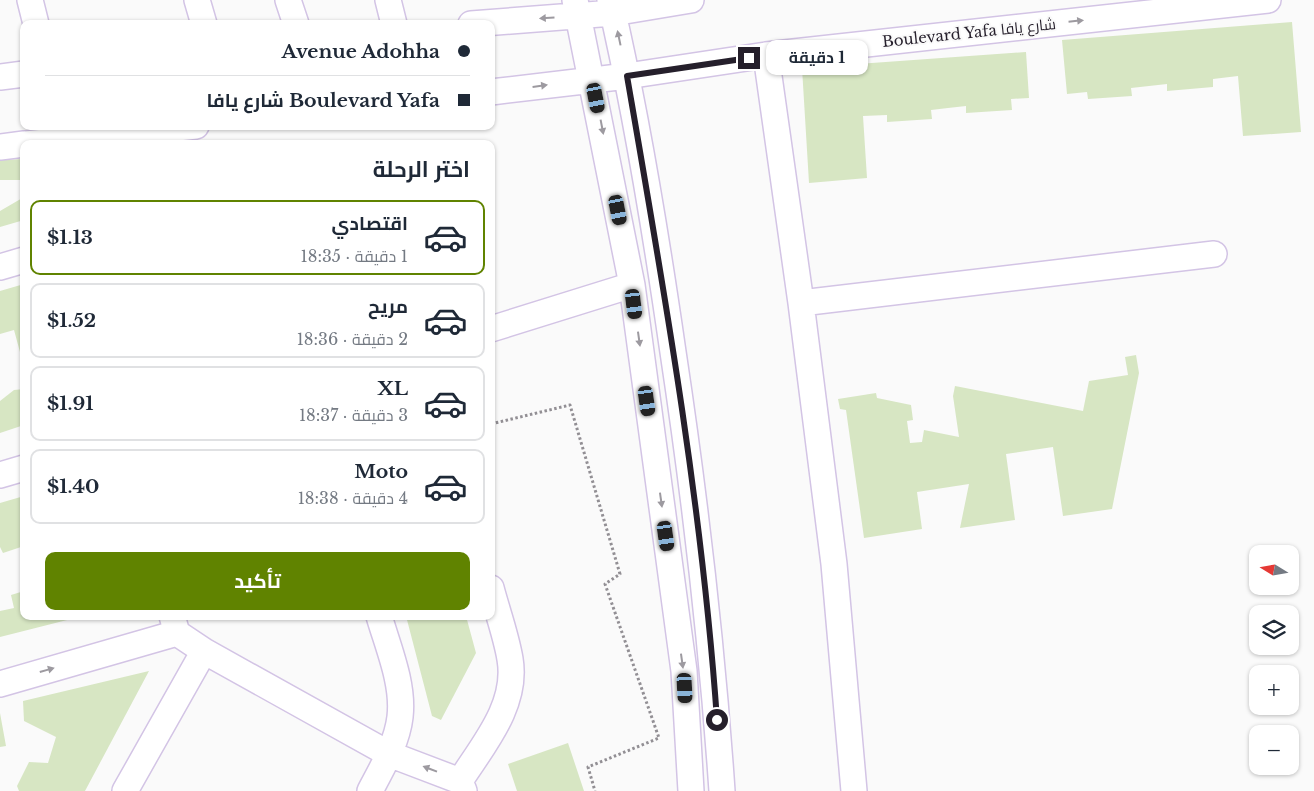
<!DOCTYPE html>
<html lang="ar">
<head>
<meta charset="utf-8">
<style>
	body { margin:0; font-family:"Libre Baskerville",Cairo,serif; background:#f2f2f3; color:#1f2937; direction:rtl; height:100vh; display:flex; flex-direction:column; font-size:19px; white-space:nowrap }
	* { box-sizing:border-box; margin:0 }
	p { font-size:16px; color:#747a83 }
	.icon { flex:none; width:28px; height:28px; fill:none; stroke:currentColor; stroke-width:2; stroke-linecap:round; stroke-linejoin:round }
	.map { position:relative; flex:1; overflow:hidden; direction:ltr }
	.side { position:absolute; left:20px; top:140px; width:475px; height:480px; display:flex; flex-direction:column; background:#fff; border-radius:10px; box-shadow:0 1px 4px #0004; direction:rtl }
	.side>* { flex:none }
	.guide { position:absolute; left:20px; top:20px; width:475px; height:110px; border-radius:10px; box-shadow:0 1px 4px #0004; direction:rtl; display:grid; align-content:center; height:110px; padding:0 25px; background:#fff }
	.needle { width:32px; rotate:281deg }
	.fabs { position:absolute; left:1249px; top:545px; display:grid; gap:10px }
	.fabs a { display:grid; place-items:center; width:50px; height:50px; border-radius:10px; background:#fff; box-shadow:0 1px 4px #0004; font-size:25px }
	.end { position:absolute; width:22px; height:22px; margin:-11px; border:6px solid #251f2b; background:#fff; box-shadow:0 0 0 2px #fff }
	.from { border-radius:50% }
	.bubble { position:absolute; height:35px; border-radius:10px; background:#fff; box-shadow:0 1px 4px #0004; font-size:16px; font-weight:700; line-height:35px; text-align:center; direction:rtl }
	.car { position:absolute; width:15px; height:30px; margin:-15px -8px; border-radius:6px; box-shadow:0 0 4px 1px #0007; background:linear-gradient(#222 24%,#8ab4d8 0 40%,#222 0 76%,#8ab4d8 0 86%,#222 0) }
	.guide b { display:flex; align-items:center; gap:18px; height:48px; font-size:19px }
	.guide b+b { border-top:1px solid #e0e1e3 }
	.guide i { width:12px; height:12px; background:#1f2937 }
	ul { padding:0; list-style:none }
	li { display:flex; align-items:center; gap:15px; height:75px; margin:0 10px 8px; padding:0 15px; border:2px solid #e0e1e3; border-radius:10px }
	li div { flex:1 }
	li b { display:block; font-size:19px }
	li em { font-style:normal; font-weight:700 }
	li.current { border-color:#608300 }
	li>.icon { width:45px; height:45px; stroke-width:1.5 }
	h2 { padding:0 25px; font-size:22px; line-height:60px }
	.primary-button { display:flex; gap:10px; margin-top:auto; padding:10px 25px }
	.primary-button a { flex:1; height:58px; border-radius:10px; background:#608300; color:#fff; font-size:20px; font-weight:700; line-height:58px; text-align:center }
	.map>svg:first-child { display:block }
	.building { fill:#d7e6c3 }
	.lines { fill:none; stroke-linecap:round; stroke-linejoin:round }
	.minor-casing { stroke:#d3c4e5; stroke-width:28 }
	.path { stroke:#928f94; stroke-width:3; stroke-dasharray:2.5 2.5; stroke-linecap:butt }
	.minor { stroke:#fff; stroke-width:25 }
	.oneway { fill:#9d9aa0 }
	.route { stroke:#251f2b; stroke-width:6 }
	.labels { text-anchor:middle; stroke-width:4; stroke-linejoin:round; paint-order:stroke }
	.street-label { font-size:15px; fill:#251f2b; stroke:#fafafa }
</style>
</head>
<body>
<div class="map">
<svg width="1314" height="791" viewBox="0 0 1314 791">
	<rect width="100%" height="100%" fill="#fafafa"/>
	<!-- building -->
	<path class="building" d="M1292,22l9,110 -58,4 -5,-60 -25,3v8l-46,4v-7l-36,4 1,8 -44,3 -1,-7 -20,2 -5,-54z
		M1026,52l3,46 -18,1 1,11 -46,3v-7l-18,2 -17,2 1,9 -45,3v-7l-24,1 4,62 -58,5 -7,-115z
		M24,159v21h-24v-20z
		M24,197v23l-24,7v-16z
		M24,284v79h-1l-9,-33 -14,4v-43z
		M1136,355l3,18 -27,136 -49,7 -10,-69 -47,7 9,66 -55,8 9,-44 -52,8 5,37 -58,9 -18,-128 -6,-1 -2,-10 38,-6 1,5 34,7 2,15 -6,1 3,22 12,-1 2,-12 35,7 -6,-41 2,-10 128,25 6,-30 39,-6 -3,-18z
		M24,389v36l-24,8v-32l14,-11z
		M24,496v50l-21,7 -3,-6v-44z
		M24,591v25l55,1 -79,20v-26l14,-3 -3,-13z
		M406,616h60l10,37 -35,67 -9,-4z
		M149,671l-64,120h-66l-2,-5 12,-24 19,1 8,-26 -32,-16 -1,-20z
		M0,713l6,33 -6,1z
		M568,743l16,48h-67l-9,-27z"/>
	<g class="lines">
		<defs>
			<path id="minor" d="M30,0l6,24
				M197,0l7,24
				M288,0l8,24
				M388,0l6,24
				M575,0l57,285 52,386 7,120
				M610,0c27,116 46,234 63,352 22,146 39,292 49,439
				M471,24l142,-11 78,-13
				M766,55l35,248 33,261 20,227
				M0,77l24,-3
				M491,92l136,-16 139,-21 502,-55
				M26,144l170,-18
				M0,147l24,-3
				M0,267l24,-7
				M801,303l413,-49
				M491,329l141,-44
				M0,475l24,-7
				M204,651l185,103 71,27 4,10
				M0,684l177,-51
				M460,781c23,-36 58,-76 50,-122 -4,-24 -13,-48 -19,-71
				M125,791l79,-140 -27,-18 -5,-17
				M370,791c12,-23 27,-48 30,-74 4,-33 -12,-70 -21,-101"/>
		</defs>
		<!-- minor casing -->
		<use href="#minor" class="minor-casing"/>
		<!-- path -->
		<path class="path" d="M491,424l79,-19 50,169 -15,10 54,154 -71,29 7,24"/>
		<!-- minor -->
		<use href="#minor" class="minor"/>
	</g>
	<!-- one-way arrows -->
	<defs><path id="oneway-solid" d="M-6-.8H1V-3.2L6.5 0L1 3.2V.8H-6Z" transform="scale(1.25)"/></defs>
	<g class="oneway">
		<use href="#oneway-solid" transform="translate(547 18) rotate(177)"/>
		<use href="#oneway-solid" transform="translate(1076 21) rotate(-6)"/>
		<use href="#oneway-solid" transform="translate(619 38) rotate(-102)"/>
		<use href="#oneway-solid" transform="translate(540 86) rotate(-8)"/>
		<use href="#oneway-solid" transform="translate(602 127) rotate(79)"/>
		<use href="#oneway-solid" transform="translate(639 339) rotate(82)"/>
		<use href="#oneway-solid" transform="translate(661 500) rotate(82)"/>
		<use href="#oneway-solid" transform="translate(682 661) rotate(82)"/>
		<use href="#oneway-solid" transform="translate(47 670) rotate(-16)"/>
		<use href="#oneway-solid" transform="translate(430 769) rotate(-159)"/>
	</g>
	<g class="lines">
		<!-- route -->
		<path class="route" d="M717,720c-15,-216 -53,-430 -90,-644l122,-18"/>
	</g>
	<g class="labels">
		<!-- street labels -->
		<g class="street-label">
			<text transform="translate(969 33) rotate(-6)" y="5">Boulevard Yafa شارع يافا</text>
		</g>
	</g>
</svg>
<div class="fabs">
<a><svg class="needle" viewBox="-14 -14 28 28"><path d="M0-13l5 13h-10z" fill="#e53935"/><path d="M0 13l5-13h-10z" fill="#747a83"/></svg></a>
<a><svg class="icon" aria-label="layers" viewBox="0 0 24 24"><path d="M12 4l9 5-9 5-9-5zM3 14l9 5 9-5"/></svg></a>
<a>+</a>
<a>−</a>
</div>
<i class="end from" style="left:717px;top:720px"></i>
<i class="end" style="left:749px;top:58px"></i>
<div class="bubble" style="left:766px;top:40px;width:102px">1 دقيقة</div>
<i class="car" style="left:596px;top:98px;rotate:169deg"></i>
<i class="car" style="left:618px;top:210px;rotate:169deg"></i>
<i class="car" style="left:634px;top:304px;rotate:173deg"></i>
<i class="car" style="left:647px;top:401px;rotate:172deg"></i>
<i class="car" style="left:666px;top:536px;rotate:172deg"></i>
<i class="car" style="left:685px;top:688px;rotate:177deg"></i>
<div class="guide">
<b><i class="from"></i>Avenue Adohha</b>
<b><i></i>Boulevard Yafa شارع يافا</b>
</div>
<section class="side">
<h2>اختر الرحلة</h2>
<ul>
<li class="current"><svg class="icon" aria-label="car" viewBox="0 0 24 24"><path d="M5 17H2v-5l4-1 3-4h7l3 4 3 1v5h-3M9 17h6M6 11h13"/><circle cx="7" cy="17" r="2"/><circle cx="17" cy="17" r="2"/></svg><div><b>اقتصادي</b><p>1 دقيقة · 18:35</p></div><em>$1.13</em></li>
<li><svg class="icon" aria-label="car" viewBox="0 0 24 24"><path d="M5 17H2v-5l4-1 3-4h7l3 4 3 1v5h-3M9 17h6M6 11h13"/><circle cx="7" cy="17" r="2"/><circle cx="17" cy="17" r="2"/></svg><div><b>مريح</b><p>2 دقيقة · 18:36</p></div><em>$1.52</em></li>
<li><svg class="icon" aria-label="car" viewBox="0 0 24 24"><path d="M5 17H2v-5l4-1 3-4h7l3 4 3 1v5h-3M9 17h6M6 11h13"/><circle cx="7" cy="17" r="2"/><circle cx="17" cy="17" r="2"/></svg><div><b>XL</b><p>3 دقيقة · 18:37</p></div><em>$1.91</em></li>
<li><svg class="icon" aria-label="car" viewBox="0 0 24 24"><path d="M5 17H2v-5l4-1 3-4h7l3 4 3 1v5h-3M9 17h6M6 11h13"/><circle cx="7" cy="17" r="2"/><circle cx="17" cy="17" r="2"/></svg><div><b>Moto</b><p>4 دقيقة · 18:38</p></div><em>$1.40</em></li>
</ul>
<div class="primary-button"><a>تأكيد</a></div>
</section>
</div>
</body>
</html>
